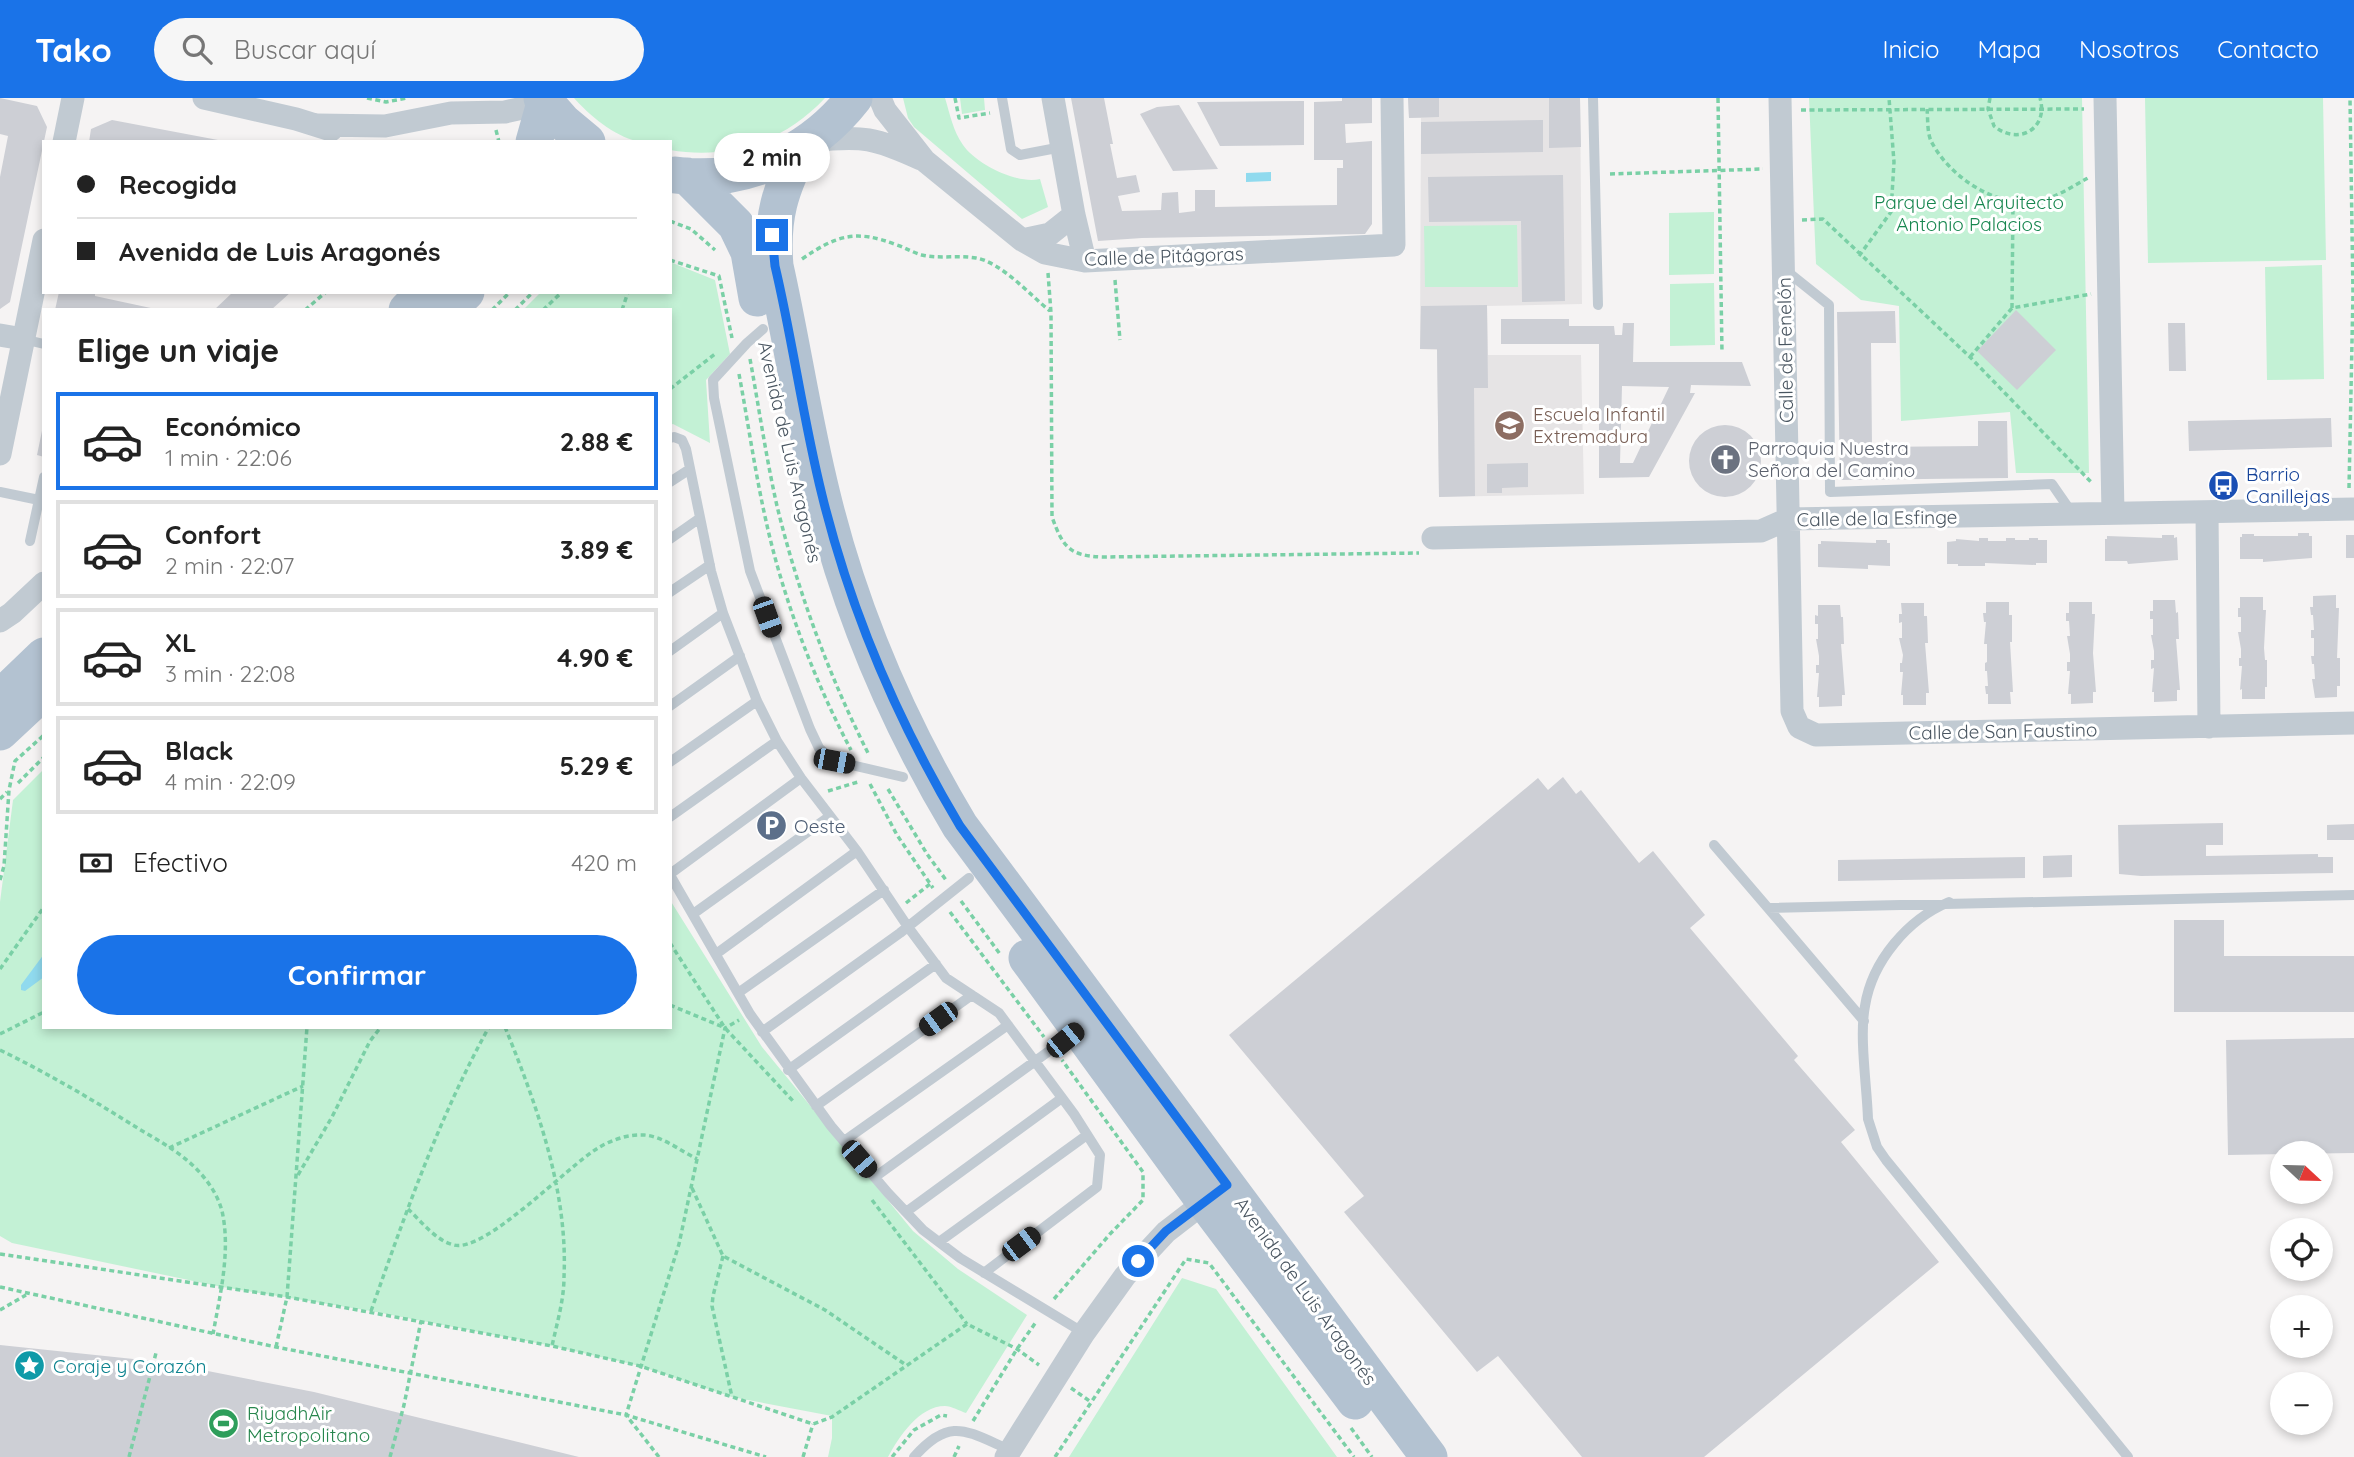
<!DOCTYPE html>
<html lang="es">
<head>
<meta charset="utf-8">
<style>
	body { margin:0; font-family:Quicksand,sans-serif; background:#f6f6f6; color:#222; height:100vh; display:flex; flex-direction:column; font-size:26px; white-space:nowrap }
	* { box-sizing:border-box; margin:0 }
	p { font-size:23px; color:#767676 }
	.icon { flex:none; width:38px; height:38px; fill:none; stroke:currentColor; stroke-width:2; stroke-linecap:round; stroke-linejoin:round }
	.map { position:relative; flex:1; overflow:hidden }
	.details { position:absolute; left:42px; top:210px; width:630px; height:721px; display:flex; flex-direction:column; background:#fff; border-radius:0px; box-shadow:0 4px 10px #0003 }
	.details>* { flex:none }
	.guide { position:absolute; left:42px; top:42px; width:630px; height:154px; border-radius:0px; box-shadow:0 4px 10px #0003; display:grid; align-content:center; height:154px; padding:0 35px; background:#fff }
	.needle { width:46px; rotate:112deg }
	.controls { position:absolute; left:2270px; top:1043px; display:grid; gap:14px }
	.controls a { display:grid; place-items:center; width:63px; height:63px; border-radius:50%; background:#fff; box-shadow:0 4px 10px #0003; font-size:35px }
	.end { position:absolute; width:32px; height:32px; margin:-16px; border:9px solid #1a73e8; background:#fff; box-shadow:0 0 0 4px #fff }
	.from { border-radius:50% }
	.bubble { position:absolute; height:49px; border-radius:24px; background:#fff; box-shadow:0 4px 10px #0003; font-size:23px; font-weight:700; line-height:49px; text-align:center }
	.car { position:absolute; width:21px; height:42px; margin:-21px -10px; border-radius:9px; box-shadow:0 0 5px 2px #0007; background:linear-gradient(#222 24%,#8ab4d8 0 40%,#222 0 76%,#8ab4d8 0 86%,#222 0) }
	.guide b { display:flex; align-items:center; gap:24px; height:66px; font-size:26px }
	.guide b+b { border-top:2px solid #e0e0e0 }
	.guide i { width:18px; height:18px; background:#222 }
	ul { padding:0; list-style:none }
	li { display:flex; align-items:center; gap:21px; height:98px; margin:0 14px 10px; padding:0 21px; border:4px solid #e0e0e0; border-radius:0px }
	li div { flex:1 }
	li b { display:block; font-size:26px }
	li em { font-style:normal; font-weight:700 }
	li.active { border-color:#1a73e8 }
	li>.icon { width:63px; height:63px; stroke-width:1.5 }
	h2 { padding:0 35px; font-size:32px; line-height:84px }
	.pay { display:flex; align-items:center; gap:18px; height:77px; padding:0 35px; font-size:26px }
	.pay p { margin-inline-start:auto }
	.primary-button { display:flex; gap:14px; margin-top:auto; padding:14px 35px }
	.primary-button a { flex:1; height:80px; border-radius:42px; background:#1a73e8; color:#fff; font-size:28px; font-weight:700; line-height:80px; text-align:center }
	header { display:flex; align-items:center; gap:42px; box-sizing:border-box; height:98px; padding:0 35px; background:#1a73e8; color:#fff }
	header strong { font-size:33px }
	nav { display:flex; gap:38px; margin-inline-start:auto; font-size:24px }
	.search { width:490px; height:63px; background:#f6f6f6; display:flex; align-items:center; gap:18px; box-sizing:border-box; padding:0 24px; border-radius:38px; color:#767676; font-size:26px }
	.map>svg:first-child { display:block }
	.education { fill:#e6e4e5 }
	.green { fill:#c3f1d5 }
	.water { fill:#90daee }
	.building { fill:#cdcfd5; fill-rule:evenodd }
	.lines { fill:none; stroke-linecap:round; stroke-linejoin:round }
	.path { stroke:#7ad0a6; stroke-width:3.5; stroke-dasharray:5 3.5; stroke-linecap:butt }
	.service { stroke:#c1cad2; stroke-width:10 }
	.minor { stroke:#c1cad2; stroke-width:23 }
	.primary { stroke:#b3c2d1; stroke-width:37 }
	.route { stroke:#1a73e8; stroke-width:9 }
	.labels { text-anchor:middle; stroke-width:6; stroke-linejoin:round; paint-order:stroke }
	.park-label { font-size:19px; fill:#17864f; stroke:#fff }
	.street-label { font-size:19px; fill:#4a5661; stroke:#fff }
	.education-label { font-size:19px; fill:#785e54; stroke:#fff; text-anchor:start }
	.worship-label { font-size:19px; fill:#5b616d; stroke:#fff; text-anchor:start }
	.transit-label { font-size:19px; fill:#164399; stroke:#fff; text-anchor:start }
	.service-label { font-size:19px; fill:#4e5e75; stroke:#fff; text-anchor:start }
	.culture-label { font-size:19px; fill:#0d838f; stroke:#fff; text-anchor:start }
	.leisure-label { font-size:19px; fill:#27864d; stroke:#fff; text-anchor:start }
</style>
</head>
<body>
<header>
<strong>Tako</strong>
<div class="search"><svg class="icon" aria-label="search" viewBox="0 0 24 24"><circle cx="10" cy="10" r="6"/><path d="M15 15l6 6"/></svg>Buscar aquí</div>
<nav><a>Inicio</a><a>Mapa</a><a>Nosotros</a><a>Contacto</a></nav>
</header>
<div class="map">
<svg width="2354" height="1359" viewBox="0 0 2354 1359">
	<rect width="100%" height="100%" fill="#f5f3f3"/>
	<!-- education -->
	<path class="education" d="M1408,0h172l2,206 -95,2 1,49h93l3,139 -145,3 -2,-147 -17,-1 1,-231h-12z"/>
	<!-- green -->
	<path class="green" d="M574,0h251c-41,44 -96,62 -155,52v-8c-10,0 -23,1 -33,-1 -23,-5 -48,-26 -63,-43z
		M903,0h42c5,16 8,33 18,47 13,19 55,40 77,34l8,28 -26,12 -108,-92 -6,-9z
		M960,0h24l1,12 -23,4z
		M1809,0h273l7,375h-73l-6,-61 -109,9 -2,-115 -38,-6 -45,-36z
		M2145,0h178l3,162 -178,3z
		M1714,114v62l-45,1v-62z
		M1517,127l1,62h-93l-1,-61z
		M670,164l45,18 15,74 -24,26 4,63 -37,-19 -3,1v-115h-147l18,-18h129z
		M2322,167l2,114 -57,1 -2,-113z
		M1714,185l1,62 -45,1v-62z
		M44,671v258h626v-127l92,147 151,184 45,38 69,46 -61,98c-6,-2 -15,-7 -21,-7 -26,0 -46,31 -57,51h-60l4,-19v-22l-100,-19 -92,-31 -88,-20 -181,-35 -149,-24 -210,-44 -12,-7v-334l13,-102z
		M1182,1180l34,11 121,168h-268z"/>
	<!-- water -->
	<path class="water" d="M1271,74v9l-25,1v-9z
		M44,856v23l-19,14 -4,-1v-5z"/>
	<!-- building -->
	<path class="building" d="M0,0l37,8 10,21 -37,175 -10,7v-132l8,-41 -8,-2z
		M1071,0h33l9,46h-3l7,34 19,-3 4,17 -22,4 4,15 39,-1 1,-17 16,-1 1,21 16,-2v-21h20v17l122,-2v-37h6v-8h-29v-58l28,-1v-3h30v25l-27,1 1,19 26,-2v83l-7,10 -223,4 -44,3z
		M1408,0h31v19l-30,1z
		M1549,0h31l1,49 -32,1z
		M1304,3v44l-84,1 -23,-44z
		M1179,7l39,64 -45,2 -33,-57 17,-7z
		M112,22l106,20v2h-129l2,-13z
		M1543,22v32l-122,2v-32z
		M1563,77l2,126 -43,1 -1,-81 -92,1 -1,-45z
		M59,194h36v4l65,14h-105z
		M233,194h58l-20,18h-57z
		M1487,207l1,83h-14l1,108 -36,1 -2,-148h-17l1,-43z
		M2016,212l40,40 -39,40 -40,-39z
		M1895,213l1,32h-25l1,104 106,-1v-25h29l1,57 -168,2 -3,-168z
		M1501,221h68v7h45l1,9h7l1,-12h11l-1,39h109l9,24 -60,-1 -1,8h5l-46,84 -50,1v-134h-98zM1622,288l47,1 -36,76h-13z
		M2168,225h17l1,48h-17z
		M2331,320l1,29 -143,4 -1,-30z
		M1689 363a36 36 0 1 1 72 0a36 36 0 1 1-72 0Z
		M43,328h1v31l-7,-2z
		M1528,365v24l-26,1v5h-15v-29z
		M2298,435h11v3h3v22l-49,4v-3h-23v-22h2v-3h12v2h44z
		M2162,437h12v3l3,-1 1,23 -50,4 -1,-3h-22v-22h2v-3l55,2z
		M2346,437h8v23h-8z
		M1979,440h9v3h18v-3h9v2h14v-2h9v2h9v23h-11v2l-51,-2v3h-27v-2h-11v-22l9,-1v-2l23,2z
		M1876,442h11v3h3v23l-22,-1v4l-50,-2v-23h3v-3l55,2z
		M2336,497v13h3l-2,50h3v28h-3v11l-22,1 -3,-19h3l-1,-15h-2l-1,-8h3v-18h-3v-8h3l-1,-15h-2l-1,-8h3v-11z
		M2240,499h23v13h3l-2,38 1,12h2v27h-2v12h-23v-10l-2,1 2,-24h-3v-8h2v-9l-3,-17h3v-15h-3v-9h2z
		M2153,502h22l1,13 2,-1 1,27h-3l4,51h-3v11l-23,1v-10h-2l2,-24 -3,1v-9h3v-9l-3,-16h2v-16h-3v-8h3z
		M1986,504h23v13h3v27h-2l3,50h-3l1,12h-23v-10h-2l-1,-8h3l-1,-15h-2v-8l2,-1v-18h-3l2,-22h-2l-1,-9h3z
		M2069,504h23v12h3l-2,39 3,39h-3v11l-22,1v-10h-3l2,-23h-3v-9h3v-8l-3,-18h3l-1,-15h-3v-8h3z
		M1901,505h23v13h3l1,27h-3l4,50h-3v12h-23v-10h-2l2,-23h-3v-9h2l1,-8 -4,-17h3v-16l-3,1v-9h3z
		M1818,507h22l1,12h2l1,27h-3l4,51h-3v11l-23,1v-10h-2l2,-24h-3v-8h3v-9l-3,-17h2v-15h-3v-9l3,1z
		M1563,679l13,17 5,-4 58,73 14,-12 52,64 -15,13 108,128 -4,4 61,70 -14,12 98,120 -235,195h-122l-84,-101 -21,16 -133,-160 20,-16 -135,-161 309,-257 10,12z
		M2223,725v22h-17v11l112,-2v3h15v16l-192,3 -22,-2 -1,-49z
		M2354,726v16h-27v-15z
		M2072,757v22l-29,1v-22z
		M2025,759v21l-187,3v-21z
		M2174,822h50v36h130v56h-180z
		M2354,940v115l-126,2 -2,-115z
		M0,1247l162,17 152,30 265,65h-579z"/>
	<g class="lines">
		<!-- path -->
		<path class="path" d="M367,0l19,4 21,-4
			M955,0l4,20 31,-5
			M1718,0l4,255
			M1990,0l-2,11 6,17c24,20 55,3 46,-28
			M1927,11c1,10 0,23 4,32 18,35 62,65 102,61 20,-2 38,-15 55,-24
			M1801,12l283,-1
			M496,32l3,12
			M1610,76l153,-5
			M1802,122l21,-1 147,138 122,126
			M670,123l21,8 24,21
			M1859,158l32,-44 3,-50 -5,-64
			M802,161c35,-24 54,-30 95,-14 9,3 17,8 25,10 18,4 36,0 54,3 25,4 54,37 74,53
			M670,162l49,16 13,62
			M1048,175l3,40 1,204c11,30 17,39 51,40l316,-4
			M1115,182l5,60
			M2012,210l1,-106
			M305,212l21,-18
			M492,212l18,-18
			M515,212l18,-18
			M543,212l19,-18
			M622,212l6,-18
			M1970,259l42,-49 79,-14
			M750,261c9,49 16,98 27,147 21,86 52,170 92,249
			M739,276c9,48 16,98 27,147 17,77 48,159 85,229
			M670,291l45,-35
			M2349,390l4,-194 -3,-196
			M18,685l26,-26
			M870,686l27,51 36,53
			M888,691l39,65 19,26
			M828,693l30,-9
			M0,701l7,-7
			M0,782l4,-14 5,-76 6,-29 29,-26
			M961,803l39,53
			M906,805l24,-19
			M950,814l94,125
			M670,845l55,85 68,73
			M0,871l44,-62
			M670,907l53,22
			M505,929c32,79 63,164 59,250 0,23 -7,46 -12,69
			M0,936l44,-22
			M0,952c45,22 88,47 131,74 19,12 41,23 58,38 15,13 28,30 33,49 9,40 -2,84 -9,123
			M169,1050l134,-62
			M298,1077l34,-58 38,-76 11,-14
			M692,1090l31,68 102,54 81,55
			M872,1102l95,124
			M408,1111c13,12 28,32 46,36 31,8 115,-80 144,-97 13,-8 30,-14 46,-13 18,1 37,16 53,24
			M0,1156l287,43 265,49 88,20 173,58 19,-7 135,-93 50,25 22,16
			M723,1158l-10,40 -1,10 20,91
			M0,1189l276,60 350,68 140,42
			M1054,1201l56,-65 33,-34v-28l-81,-112
			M0,1212l26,-15
			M371,1213c34,-96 68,-194 118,-284
			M276,1249l11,-50 20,-270
			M1071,1290l20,14
			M973,1323l44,-72 19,-27
			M1351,1330l21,29
			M129,1359l27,-104
			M390,1359l14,-52 17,-84
			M659,1359l-33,-42 53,-171 46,-216 14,-8
			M803,1359l10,-33
			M892,1359l22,-27 27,-15 6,1
			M954,1359l5,-11
			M1055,1359l131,-198 23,4 145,194"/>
		<!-- service -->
		<path class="service" d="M1002,0l9,51 9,6 42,-8
			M1593,0l5,207
			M1784,171l45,36 1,187 222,-8 20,29
			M763,231l-16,14 -34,37 1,18 36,173 60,158 9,19 15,13 69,16
			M23,241l21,5
			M670,340l4,-1 8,3 4,9 25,122 12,42 34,88 20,40 24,37 56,73 51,76 38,51 53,35 75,101 26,41 -3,32 -113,86
			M670,384l20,-13
			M0,394l39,8
			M670,441l30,-21
			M30,443l14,-64
			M670,494l40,-27
			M670,553l53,-38
			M670,608l70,-50
			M670,664l87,-61
			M670,719l107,-76
			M1714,747l54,63 586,-13
			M670,776l131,-96
			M670,777l80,139 81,112 57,67 35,37 37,28 124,75
			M1949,804c-41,17 -77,59 -84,104 -6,30 2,81 3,113l9,28 9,13 242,297
			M1768,810l96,113
			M693,816l137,-98
			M716,856l141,-103
			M738,895l146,-103
			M762,934l138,-99 69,-55
			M788,972l148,-106
			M816,1008l156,-111
			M844,1043l164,-116
			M875,1079l199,-144
			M906,1114l156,-114
			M939,1144l148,-107
			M914,1359c36,-41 52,-26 96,-7"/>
		<!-- minor -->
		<path class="minor" d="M204,0l92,21 35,11
			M880,0l5,12 40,51 97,79 23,13 40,8 309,-16 -2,-147
			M1053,0l21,117 11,46
			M1780,0l12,613 7,16 17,8 538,-12
			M2105,0l8,415
			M317,27l68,1 66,-13 54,-1 40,-9
			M812,43c51,-6 63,-3 109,18
			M64,44l9,-44
			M1022,142l28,-6 24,-19
			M0,237l23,4
			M0,356l44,-214
			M2207,414l2,215
			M1433,440l328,-7 27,-12 566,-10
			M0,523l12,-8 32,-30
			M1006,1359l78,-124 41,-57 41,-44 48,-37"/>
		<!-- primary -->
		<path class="primary" d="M542,0l21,24 24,20
			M534,44l11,-39
			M802,49c-22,42 -31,71 -27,119 17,76 28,153 47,229 29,119 75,226 138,331l469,631
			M675,77c69,10 137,-23 179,-77
			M687,78l49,49 13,27 8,46
			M407,212l18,-18
			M447,212l19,-18
			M0,600l44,-42
			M0,634l44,-41
			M1027,860l178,244 150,199"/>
	</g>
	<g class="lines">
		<!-- route -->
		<path class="route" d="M772,137l3,31c18,76 28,153 47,229 29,118 76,227 138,331l267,359 -61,46 -28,30"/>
	</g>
	<!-- icons -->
	<defs>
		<symbol id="school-disc" viewBox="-11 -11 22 22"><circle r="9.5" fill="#8d6e63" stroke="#fff"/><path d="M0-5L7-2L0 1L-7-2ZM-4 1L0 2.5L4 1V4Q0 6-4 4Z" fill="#fff"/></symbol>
		<symbol id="church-disc" viewBox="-11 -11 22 22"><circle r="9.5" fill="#6b7280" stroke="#fff"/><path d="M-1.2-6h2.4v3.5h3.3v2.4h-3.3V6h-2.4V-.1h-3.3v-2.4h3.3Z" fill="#fff"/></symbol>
		<symbol id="bus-disc" viewBox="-11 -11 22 22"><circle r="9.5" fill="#1a4fb4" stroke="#fff"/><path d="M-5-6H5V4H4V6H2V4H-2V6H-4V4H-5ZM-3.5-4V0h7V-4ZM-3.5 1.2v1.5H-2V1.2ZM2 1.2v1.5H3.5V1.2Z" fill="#fff"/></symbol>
		<symbol id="parking-disc" viewBox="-11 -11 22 22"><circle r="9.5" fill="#5c6f8a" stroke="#fff"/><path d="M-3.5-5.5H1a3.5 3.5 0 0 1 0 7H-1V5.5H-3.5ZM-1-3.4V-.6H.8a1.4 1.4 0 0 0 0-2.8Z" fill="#fff"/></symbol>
		<symbol id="sight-disc" viewBox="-11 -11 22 22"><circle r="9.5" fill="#0f9aa8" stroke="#fff"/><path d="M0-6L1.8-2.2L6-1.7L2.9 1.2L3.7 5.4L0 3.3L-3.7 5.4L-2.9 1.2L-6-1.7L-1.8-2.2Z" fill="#fff"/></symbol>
		<symbol id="stadium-disc" viewBox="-11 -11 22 22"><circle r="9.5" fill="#2e9e5b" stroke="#fff"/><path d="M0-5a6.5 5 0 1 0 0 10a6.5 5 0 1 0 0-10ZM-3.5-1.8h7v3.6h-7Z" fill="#fff"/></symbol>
	</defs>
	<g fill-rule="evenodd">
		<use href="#school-disc" x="1492" y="310" width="35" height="35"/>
		<use href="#church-disc" x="1708" y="344" width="35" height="35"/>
		<use href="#bus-disc" x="2206" y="370" width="35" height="35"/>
		<use href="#parking-disc" x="754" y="710" width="35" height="35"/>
		<use href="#sight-disc" x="12" y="1250" width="35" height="35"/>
		<use href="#stadium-disc" x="206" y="1308" width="35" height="35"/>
	</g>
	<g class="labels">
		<!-- park labels -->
		<g class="park-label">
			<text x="1969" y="111">Parque del Arquitecto<tspan x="1969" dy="22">Antonio Palacios</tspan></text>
		</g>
		<!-- street labels -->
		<g class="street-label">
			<text transform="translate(1164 158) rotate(-2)" y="7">Calle de Pitágoras</text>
			<text transform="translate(1785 252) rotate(-91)" y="7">Calle de Fenelón</text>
			<text transform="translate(790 354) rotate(77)" y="7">Avenida de Luis Aragonés</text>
			<text transform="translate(1877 420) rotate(-1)" y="7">Calle de la Esfinge</text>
			<text transform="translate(2003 633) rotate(-1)" y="7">Calle de San Faustino</text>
			<text transform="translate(1306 1193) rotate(54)" y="7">Avenida de Luis Aragonés</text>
		</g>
		<!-- education labels -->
		<g class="education-label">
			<text x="1533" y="323">Escuela Infantil<tspan x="1533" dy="22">Extremadura</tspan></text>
		</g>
		<!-- worship labels -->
		<g class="worship-label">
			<text x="1748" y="357">Parroquia Nuestra<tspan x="1748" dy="22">Señora del Camino</tspan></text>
		</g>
		<!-- transit labels -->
		<g class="transit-label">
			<text x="2246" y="383">Barrio<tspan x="2246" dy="22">Canillejas</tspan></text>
		</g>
		<!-- service labels -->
		<g class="service-label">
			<text x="794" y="735">Oeste</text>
		</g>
		<!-- culture labels -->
		<g class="culture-label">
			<text x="53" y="1275">Coraje y Corazón</text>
		</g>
		<!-- leisure labels -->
		<g class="leisure-label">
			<text x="247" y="1322">RiyadhAir<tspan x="247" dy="22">Metropolitano</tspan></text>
		</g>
	</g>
</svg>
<div class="controls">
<a><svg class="needle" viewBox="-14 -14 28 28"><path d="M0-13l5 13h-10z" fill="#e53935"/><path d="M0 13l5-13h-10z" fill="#767676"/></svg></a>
<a><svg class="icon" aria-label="locate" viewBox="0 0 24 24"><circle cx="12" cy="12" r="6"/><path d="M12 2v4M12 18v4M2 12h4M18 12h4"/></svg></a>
<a>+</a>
<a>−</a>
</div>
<i class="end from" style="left:1138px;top:1163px"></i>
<i class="end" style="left:772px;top:137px"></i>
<div class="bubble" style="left:714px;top:35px;width:116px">2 min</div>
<i class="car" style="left:767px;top:519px;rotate:160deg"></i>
<i class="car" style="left:834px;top:663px;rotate:101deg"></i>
<i class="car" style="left:938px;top:921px;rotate:234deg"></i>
<i class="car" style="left:1065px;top:942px;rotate:51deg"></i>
<i class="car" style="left:859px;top:1061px;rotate:139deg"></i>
<i class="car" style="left:1021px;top:1146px;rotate:53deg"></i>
<div class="guide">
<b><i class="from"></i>Recogida</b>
<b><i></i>Avenida de Luis Aragonés</b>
</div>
<section class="details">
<h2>Elige un viaje</h2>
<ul>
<li class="active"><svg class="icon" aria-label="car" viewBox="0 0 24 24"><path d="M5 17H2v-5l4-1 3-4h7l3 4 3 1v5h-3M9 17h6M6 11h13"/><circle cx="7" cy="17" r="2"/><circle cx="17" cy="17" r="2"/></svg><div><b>Económico</b><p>1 min · 22:06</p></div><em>2.88 €</em></li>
<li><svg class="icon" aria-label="car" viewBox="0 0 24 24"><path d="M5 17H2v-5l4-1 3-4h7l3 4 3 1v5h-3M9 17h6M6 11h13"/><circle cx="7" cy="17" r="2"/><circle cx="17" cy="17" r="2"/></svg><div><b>Confort</b><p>2 min · 22:07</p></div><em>3.89 €</em></li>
<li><svg class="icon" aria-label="car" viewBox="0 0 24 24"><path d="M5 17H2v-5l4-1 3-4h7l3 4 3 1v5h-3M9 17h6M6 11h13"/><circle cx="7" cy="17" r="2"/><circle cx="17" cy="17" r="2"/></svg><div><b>XL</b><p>3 min · 22:08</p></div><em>4.90 €</em></li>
<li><svg class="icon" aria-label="car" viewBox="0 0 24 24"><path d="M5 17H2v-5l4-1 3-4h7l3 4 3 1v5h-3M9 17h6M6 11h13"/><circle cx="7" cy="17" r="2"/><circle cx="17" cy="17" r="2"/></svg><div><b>Black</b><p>4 min · 22:09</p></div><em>5.29 €</em></li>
</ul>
<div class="pay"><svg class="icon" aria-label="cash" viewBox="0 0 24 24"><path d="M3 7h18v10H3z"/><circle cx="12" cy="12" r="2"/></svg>Efectivo<p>420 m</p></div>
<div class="primary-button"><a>Confirmar</a></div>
</section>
</div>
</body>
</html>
